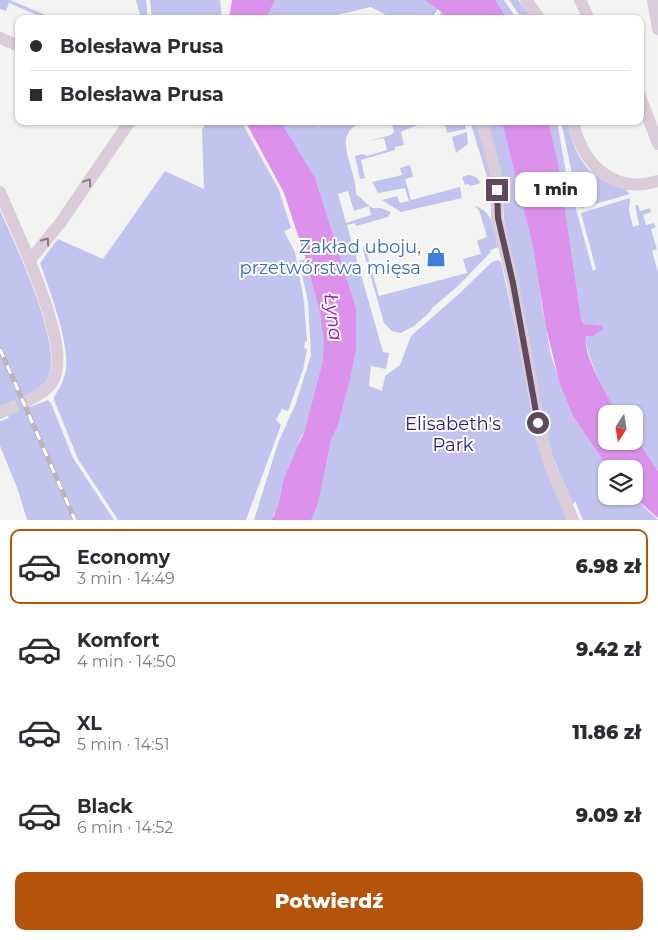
<!DOCTYPE html>
<html lang="pl">
<head>
<meta charset="utf-8">
<style>
	body { margin:0; font-family:Montserrat,sans-serif; background:#f2f2f3; color:#2b2b33; height:100vh; display:flex; flex-direction:column; font-size:19px; white-space:nowrap }
	* { box-sizing:border-box; margin:0 }
	p { font-size:16px; color:#7c7c81 }
	.icon { flex:none; width:28px; height:28px; fill:none; stroke:currentColor; stroke-width:2; stroke-linecap:round; stroke-linejoin:round }
	.map { position:relative; height:520px; overflow:hidden }
	.drawer { display:flex; flex-direction:column; background:#fff; flex:1 }
	.drawer>* { flex:none }
	.top-card { position:absolute; left:15px; top:15px; width:629px; height:110px; border-radius:10px; box-shadow:0 1px 4px #0004; display:grid; align-content:center; height:110px; padding:0 15px; background:#fff }
	.needle { width:32px; rotate:192deg }
	.buttons { position:absolute; left:598px; top:405px; display:grid; gap:10px }
	.buttons a { display:grid; place-items:center; width:45px; height:45px; border-radius:10px; background:#fff; box-shadow:0 1px 4px #0004; font-size:25px }
	.end { position:absolute; width:22px; height:22px; margin:-11px; border:6px solid #5f4a5d; background:#fff; box-shadow:0 0 0 2px #fff }
	.from { border-radius:50% }
	.bubble { position:absolute; height:35px; border-radius:10px; background:#fff; box-shadow:0 1px 4px #0004; font-size:16px; font-weight:800; line-height:35px; text-align:center }
	.top-card b { display:flex; align-items:center; gap:18px; height:48px; font-size:19px }
	.top-card b+b { border-top:1px solid #e1e1e2 }
	.top-card i { width:12px; height:12px; background:#2b2b33 }
	ul { padding:9px 0 0; list-style:none }
	li { display:flex; align-items:center; gap:15px; height:75px; margin:0 10px 8px; padding:0 5px; border:2px solid transparent; border-radius:10px }
	li div { flex:1 }
	li b { display:block; font-size:19px }
	li em { font-style:normal; font-weight:800 }
	li.on { border-color:#b45309 }
	li>.icon { width:45px; height:45px; stroke-width:1.5 }
	.cta { display:flex; gap:10px; margin-top:auto; padding:10px 15px }
	.cta a { flex:1; height:58px; border-radius:10px; background:#b45309; color:#fff; font-size:20px; font-weight:800; line-height:58px; text-align:center }
	.map>svg:first-child { display:block }
	.green { fill:#c3c3ef; fill-rule:evenodd }
	.water { fill:#dc91eb }
	.lines { fill:none; stroke-linecap:round; stroke-linejoin:round }
	.street-tunnel { stroke:#d5d2d4; stroke-width:12; stroke-dasharray:12 6; stroke-linecap:butt }
	.street { stroke:#dbccd9; stroke-width:12 }
	.rail-casing { stroke:#bcb4ba; stroke-width:5 }
	.rail { stroke:#fff; stroke-width:3; stroke-dasharray:9; stroke-linecap:butt }
	.oneway { stroke:#8a7888 }
	.route { stroke:#5f4a5d; stroke-width:6 }
	.labels { text-anchor:middle; stroke-width:4; stroke-linejoin:round; paint-order:stroke }
	.shop-label { font-size:18px; fill:#366cbe; stroke:#fff; text-anchor:end }
	.park-label { font-size:18px; fill:#281a80; stroke:#fff }
	.water-label { font-size:19px; font-style:italic; fill:#9310ab; stroke:#fff }
</style>
</head>
<body>
<div class="map">
<svg width="658" height="520" viewBox="0 0 658 520">
	<rect width="100%" height="100%" fill="#f3f4f2"/>
	<!-- green -->
	<path class="green" d="M0,0h10l45,19h-9l-37,-16 -3,8 -6,-2z
		M136,0h10l2,19h-7z
		M150,0h70l2,19h-21v-2l-5,2h-44z
		M275,0h167l24,19h-28l3,-7 -3,-3 -7,10 -5,-2 -32,2 -23,-12 -51,12h-60z
		M484,0h20l13,19h-19z
		M509,0h9l15,19h-11z
		M207,121h34l38,69 12,38 -7,3 11,21 9,49 3,40 -2,1 -1,6 3,1 -4,21 -15,41 -6,-2 -6,11 5,5 -35,95h-128l-40,-61 -24,-59v-3c6,-9 11,-18 12,-29 3,-27 -17,-79 -26,-105l18,-24 45,20 62,-88 39,18 -2,-59z
		M274,121h42l1,5 19,-5h30c-39,11 -9,46 -10,73l16,14h9l10,4 -3,5 -32,9 -1,-3 -8,2 36,127 6,1 -3,16 -15,-3 -2,20 13,5 3,-15 15,-11 11,-29 49,-43 32,-31 6,-2 3,2 19,87 49,171h-263l34,-121zM348,191l6,20 15,-5 2,9 -25,8 -8,-29z
		M391,121h25l1,4 -16,7 3,13 -9,2v3l-34,10 4,18 -5,1 -5,-23 8,-2 4,2 20,-6 -3,-12 -16,3 23,-6 3,-3z
		M444,121h20l2,8 -19,4z
		M470,121h6l16,58 -1,11z
		M487,121h22l25,119 8,66 9,50 22,60 31,46 7,7h-5v27h27l25,24h-75l-8,-19 -2,4 -25,-60 -44,-225 -1,-22z
		M536,121h21l9,52 -5,2v2l6,-1 26,95 3,-2 -15,-56 49,-15 -1,13 4,16 6,-2 -4,-20h3l2,6 10,-3 1,4 -8,3 3,10 8,-2 2,4 -5,2 6,20 -5,2 6,21v199l-24,-36v-21h-16c-14,-22 -28,-49 -33,-75l4,-4 -2,-11h-3l-3,-5z
		M561,121h6c5,23 13,47 36,59 10,5 20,5 27,14l-49,14 -2,-1z
		M467,132l1,12 -12,9 -4,-16z
		M410,165l3,12 -8,2 6,21 49,-13 2,11 -61,14 -19,-12 15,-4 3,7 9,-2 -4,-13 -27,5 -6,-11 30,-7 -2,-7z
		M469,175l7,2 5,6 -11,3 -1,-2 -4,1 -3,-8z
		M284,193l39,87 3,87 -18,60 -7,9 -19,67 -9,12 1,5h-20l24,-77 18,-40 15,-48 -3,-53 -9,-41 7,-2z
		M474,206c19,4 21,25 25,41l-9,3 1,2 -33,34 -27,23 1,1 -18,16 -13,7 -9,-2 -8,-8 -21,-73 1,-6 15,52 88,-23 -4,-14 18,-5 -4,-13 10,-4 -8,-27z
		M0,210c14,33 64,135 48,167 -4,9 -14,14 -22,20l4,10 18,-7 3,3 22,55 41,62h-87l-9,-30 -18,-44v-25l9,-3 -6,-13 -3,1z"/>
	<!-- water -->
	<path class="water" d="M232,0h43l-10,19h-36z
		M425,0h70l12,19h-56z
		M245,121h35l35,57 41,131v40l-6,30 -12,46 -7,14 -13,64 -7,17h-39l7,-17 5,-25 21,-48 18,-69 1,-18 -4,-29 -14,-55 -22,-66z
		M502,121h46l10,43 23,155 3,5 18,2 1,3 -10,7h-6c-8,13 23,65 31,78h-12v27h28v-6l24,36v47l-25,-22 1,-27h-23l-7,-7 -31,-46 -13,-32 -14,-56 -13,-82z"/>
	<g class="lines">
		<!-- street-tunnel -->
		<path class="street-tunnel" d="M6,410l21,-9"/>
		<!-- street -->
		<path class="street" d="M526,0l14,19
			M580,0l9,19
			M653,0l5,29
			M0,38l19,8
			M640,96l18,48
			M482,121l15,57v40l16,65 29,156 8,27 23,54
			M573,121c9,42 39,74 85,60
			M0,192c16,39 67,142 56,181 -4,15 -15,21 -29,28
			M30,260l31,-38 69,-101
			M0,413l6,-3"/>
		<defs>
			<path id="rail" d="M0,349l75,171"/>
		</defs>
		<!-- rail casing -->
		<use href="#rail" class="rail-casing"/>
		<!-- rail -->
		<use href="#rail" class="rail"/>
	</g>
	<!-- one-way arrows -->
	<defs><path id="oneway-chevron" d="M-2-3.5L2.5 0L-2 3.5" fill="none" stroke-width="1.6" stroke-linecap="round" stroke-linejoin="round" transform="scale(1.25)"/></defs>
	<g class="oneway">
		<use href="#oneway-chevron" transform="translate(88 182) rotate(-56)"/>
		<use href="#oneway-chevron" transform="translate(46 241) rotate(-55)"/>
	</g>
	<g class="lines">
		<!-- route -->
		<path class="route" d="M497,190l1,28 15,65 25,140"/>
	</g>
	<!-- icons -->
	<defs>
		<symbol id="shop-bare" viewBox="-9 -9 18 18"><path d="M-5-2.5h2.3a2.7 3.5 0 0 1 5.4 0H5L5.5 6h-11ZM-1.5-2.5h3a1.5 2.3 0 0 0-3 0Z" fill="#3f7fe0" stroke="#fff" stroke-width="2.5" paint-order="stroke"/></symbol>
	</defs>
	<g fill-rule="evenodd">
		<use href="#shop-bare" x="422" y="243" width="28" height="28"/>
	</g>
	<g class="labels">
		<!-- shop labels -->
		<g class="shop-label">
			<text x="421" y="253">Zakład uboju,<tspan x="421" dy="21">przetwórstwa mięsa</tspan></text>
		</g>
		<!-- park labels -->
		<g class="park-label">
			<text x="453" y="430">Elisabeth's<tspan x="453" dy="21">Park</tspan></text>
		</g>
		<!-- water labels -->
		<g class="water-label">
			<text transform="translate(334 317) rotate(83)" y="7">Łyna</text>
		</g>
	</g>
</svg>
<div class="buttons">
<a><svg class="needle" viewBox="-14 -14 28 28"><path d="M0-13l5 13h-10z" fill="#e53935"/><path d="M0 13l5-13h-10z" fill="#7c7c81"/></svg></a>
<a><svg class="icon" aria-label="layers" viewBox="0 0 24 24"><path d="M12 4l9 5-9 5-9-5zM3 14l9 5 9-5"/></svg></a>
</div>
<i class="end from" style="left:538px;top:423px"></i>
<i class="end" style="left:497px;top:190px"></i>
<div class="bubble" style="left:515px;top:172px;width:82px">1 min</div>
<div class="top-card">
<b><i class="from"></i>Bolesława Prusa</b>
<b><i></i>Bolesława Prusa</b>
</div>
</div>
<section class="drawer">
<ul>
<li class="on"><svg class="icon" aria-label="car" viewBox="0 0 24 24"><path d="M5 17H2v-5l4-1 3-4h7l3 4 3 1v5h-3M9 17h6M6 11h13"/><circle cx="7" cy="17" r="2"/><circle cx="17" cy="17" r="2"/></svg><div><b>Economy</b><p>3 min · 14:49</p></div><em>6.98 zł</em></li>
<li><svg class="icon" aria-label="car" viewBox="0 0 24 24"><path d="M5 17H2v-5l4-1 3-4h7l3 4 3 1v5h-3M9 17h6M6 11h13"/><circle cx="7" cy="17" r="2"/><circle cx="17" cy="17" r="2"/></svg><div><b>Komfort</b><p>4 min · 14:50</p></div><em>9.42 zł</em></li>
<li><svg class="icon" aria-label="car" viewBox="0 0 24 24"><path d="M5 17H2v-5l4-1 3-4h7l3 4 3 1v5h-3M9 17h6M6 11h13"/><circle cx="7" cy="17" r="2"/><circle cx="17" cy="17" r="2"/></svg><div><b>XL</b><p>5 min · 14:51</p></div><em>11.86 zł</em></li>
<li><svg class="icon" aria-label="car" viewBox="0 0 24 24"><path d="M5 17H2v-5l4-1 3-4h7l3 4 3 1v5h-3M9 17h6M6 11h13"/><circle cx="7" cy="17" r="2"/><circle cx="17" cy="17" r="2"/></svg><div><b>Black</b><p>6 min · 14:52</p></div><em>9.09 zł</em></li>
</ul>
<div class="cta"><a>Potwierdź</a></div>
</section>
</body>
</html>
